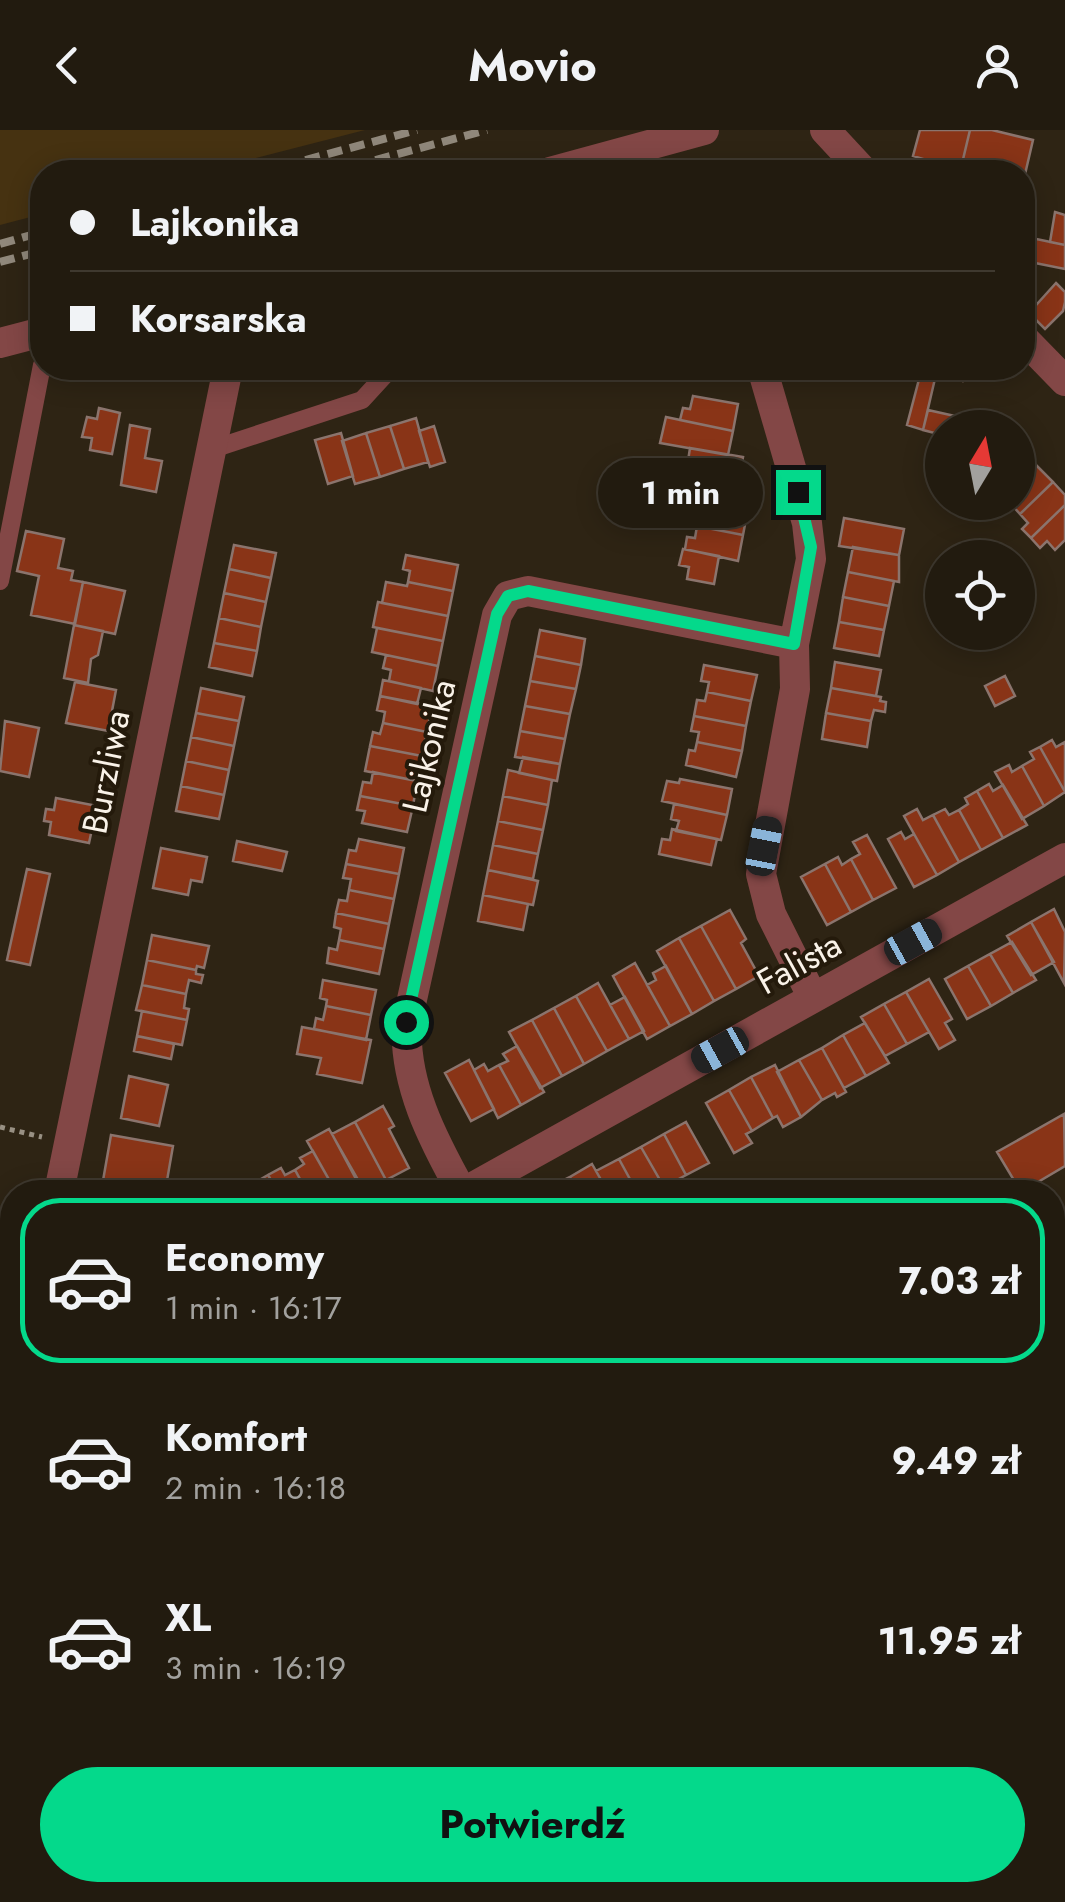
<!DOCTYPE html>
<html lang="pl">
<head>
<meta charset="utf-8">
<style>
	body { margin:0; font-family:Jost,sans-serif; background:#2e281d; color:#f1f3f6; height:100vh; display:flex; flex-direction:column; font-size:38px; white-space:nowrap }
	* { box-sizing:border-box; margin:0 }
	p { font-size:32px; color:#a2a19e }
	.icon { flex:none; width:55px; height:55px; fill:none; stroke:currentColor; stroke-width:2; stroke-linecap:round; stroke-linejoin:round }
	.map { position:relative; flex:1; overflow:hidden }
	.sheet { position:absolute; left:0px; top:1050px; width:1065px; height:722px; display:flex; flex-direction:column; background:#221b0f; border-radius:40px 40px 0 0; box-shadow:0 5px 25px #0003,0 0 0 2px #3f392f }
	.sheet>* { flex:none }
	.top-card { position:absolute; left:30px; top:30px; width:1005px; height:220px; border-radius:40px; box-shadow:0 5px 25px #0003,0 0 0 2px #3f392f; display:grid; align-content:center; height:220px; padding:0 40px; background:#221b0f }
	.needle { width:65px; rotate:10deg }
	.tools { position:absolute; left:925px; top:280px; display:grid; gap:20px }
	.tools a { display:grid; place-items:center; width:110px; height:110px; border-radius:50%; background:#221b0f; box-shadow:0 5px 25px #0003,0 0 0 2px #3f392f; font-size:50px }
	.end { position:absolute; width:45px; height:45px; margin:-22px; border:12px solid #04d98b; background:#111; box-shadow:0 0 0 5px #111 }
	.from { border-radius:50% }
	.bubble { position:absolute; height:70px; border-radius:35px; background:#221b0f; box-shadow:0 5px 25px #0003,0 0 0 2px #3f392f; font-size:32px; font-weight:700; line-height:70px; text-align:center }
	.car { position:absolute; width:30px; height:60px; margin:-30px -15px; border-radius:12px; box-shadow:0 0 8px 2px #0007; background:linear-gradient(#222 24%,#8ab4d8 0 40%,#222 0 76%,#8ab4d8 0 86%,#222 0) }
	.top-card b { display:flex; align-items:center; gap:35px; height:95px; font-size:38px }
	.top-card b+b { border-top:2px solid #3f392f }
	.top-card i { width:25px; height:25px; background:#f1f3f6 }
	ul { padding:18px 0 0; list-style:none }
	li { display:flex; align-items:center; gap:30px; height:165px; margin:0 20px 15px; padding:0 20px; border:5px solid transparent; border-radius:40px }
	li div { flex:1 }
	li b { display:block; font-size:38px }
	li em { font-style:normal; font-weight:700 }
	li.on { border-color:#04d98b }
	li>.icon { width:90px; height:90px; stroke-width:1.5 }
	.button { display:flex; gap:20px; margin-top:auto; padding:20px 40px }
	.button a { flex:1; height:115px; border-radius:60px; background:#04d98b; color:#111; font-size:40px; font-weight:700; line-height:115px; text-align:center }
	header { display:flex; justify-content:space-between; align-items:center; height:130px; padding:0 40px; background:#221b0f; font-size:45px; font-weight:700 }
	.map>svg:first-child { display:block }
	.green { fill:#463211 }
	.building { fill:#893417; stroke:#8b746d; stroke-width:2.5 }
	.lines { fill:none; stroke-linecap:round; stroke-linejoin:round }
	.path { stroke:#989083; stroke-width:5; stroke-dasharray:5 5; stroke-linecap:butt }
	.lane { stroke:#834746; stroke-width:18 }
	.street { stroke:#834746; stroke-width:30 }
	.secondary { stroke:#b65757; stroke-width:30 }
	.rail { stroke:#90887b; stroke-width:8; stroke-dasharray:15 8; stroke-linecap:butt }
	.route { stroke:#04d98b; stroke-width:12 }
	.labels { text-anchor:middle; stroke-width:8; stroke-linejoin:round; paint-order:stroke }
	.street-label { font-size:35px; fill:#f9f2e8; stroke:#241a0b }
</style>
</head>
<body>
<header><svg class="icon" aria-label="back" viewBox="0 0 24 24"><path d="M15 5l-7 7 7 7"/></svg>Movio<svg class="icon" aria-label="person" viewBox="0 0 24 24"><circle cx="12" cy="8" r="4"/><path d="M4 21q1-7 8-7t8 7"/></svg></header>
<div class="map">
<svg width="1065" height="1772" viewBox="0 0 1065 1772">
	<rect width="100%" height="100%" fill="#2e2414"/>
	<!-- green -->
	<path class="green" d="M0,0h365l-164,42h-159v42l-42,11z
		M1065,1580v192h-54l3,-12h38l1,-136z
		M13,1760h91l-3,12h-101v-5z"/>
	<!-- building -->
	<path class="building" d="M920,0h50l-10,42 -22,-3 -9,-4 1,-4 -17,-5z
		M970,0h22l41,10 -10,43 9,3 -4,19 -6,-1v-32h-62z
		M1055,82l10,3v30l-15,-3z
		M1022,106l43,9v24l-40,-8 -3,8z
		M1056,153l9,9v10l-2,9 -18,18 -16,-16z
		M922,238l15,2 -14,60 -16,-5z
		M950,238h27l-14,13z
		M693,266l45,8 -5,27 -53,-11 3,-12 7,1z
		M99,278l21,5 -8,41 -22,-4 2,-12 -10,-1 5,-20 10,2z
		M928,280l49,11 -2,7h-33v7l-19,-5z
		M666,287l67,14 -5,24 -68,-12z
		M416,288l12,44 -24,7 -14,-43z
		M130,295l20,4 -5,29 17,3 -6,31 -35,-7z
		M390,296l14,43 -24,8 -14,-44z
		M434,296l11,36 -15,5 -11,-36z
		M341,303l12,43 -25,8 -13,-44z
		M366,303l14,44 -25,7 -13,-43z
		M690,318l53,9 -5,26 -45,-9 2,-12 -7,-1z
		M1034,333l19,19 -33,32 -9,-10 -7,7 -8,-9h22v-22z
		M693,344l45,9 -5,25 -52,-9 3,-15 7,1z
		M1053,352l12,13v10l-34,33 -9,-9 6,-6 -8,-9z
		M681,369l67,10 -5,26 -46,-9 3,-11 -22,-4z
		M1065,375v35l-10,10 -8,-9 -7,7 -9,-10z
		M844,388l60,11 -5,26 -60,-9z
		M697,396l46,9 -5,26 -53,-12 2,-12 8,1z
		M26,401l38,8 -6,29 15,3 -2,9 12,2 -8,42 -44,-9 8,-39 -22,-5z
		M234,415l42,8 -5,25 -42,-9z
		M853,417l46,8v27l-51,-10z
		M683,419l36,7 -5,28 -27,-5 2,-12 -10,-2z
		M406,425l52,10 -5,26 -45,-9 2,-11 -7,-2z
		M229,439l42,9 -5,24 -42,-9z
		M848,442l46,9 -5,25 -46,-9z
		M83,452l42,9 -10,43 -41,-9z
		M386,452l21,4 1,-4 45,9 -5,25 -66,-13z
		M224,463l42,9 -5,25 -42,-9z
		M843,467l46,9 -5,24 -45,-8z
		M378,472l70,14 -5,25 -70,-14z
		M219,488l42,9 -4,24 -43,-8z
		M839,492l45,8 -5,26 -45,-8z
		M74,495l29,6 -5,24 -7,4 -3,24 -24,-5z
		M377,498l66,13 -5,25 -66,-14z
		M540,500l45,9 -4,26 -46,-9z
		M214,513l43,8 -5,25 -43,-9z
		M386,525l52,11 -5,25 -44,-10 2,-11 -8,-2z
		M535,526l46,9 -5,24 -46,-8z
		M835,532l46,8 -5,26 -45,-8z
		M704,535l53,10 -6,26 -44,-9 2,-10 -8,-1z
		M1005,546l10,20 -20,10 -10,-20z
		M383,550l38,8 -4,16 -37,-8z
		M530,551l46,8 -6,25 -45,-8z
		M75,552l41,8 -4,21 7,1 -5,20 -48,-9z
		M201,558l43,9 -5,24 -43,-8z
		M831,558l50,9 -1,4 6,1 -1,10 -11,-2 -3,11 -45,-8z
		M707,562l44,9 -5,25 -52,-10 3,-16 8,1z
		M380,566l52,10 -5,26 -44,-9 2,-11 -8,-2z
		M525,576l45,8 -5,25 -45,-8z
		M196,583l43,8 -5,25 -43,-9z
		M826,583l45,8 -4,26 -45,-8z
		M694,586l52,10 -4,25 -45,-9 2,-10 -8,-1z
		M5,591l34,7 -10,49 -29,-6z
		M383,593l44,9 -5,24 -52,-10 3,-14 7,2z
		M520,601l45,8 -5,25 -45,-7z
		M191,607l43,9 -5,24 -43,-9z
		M1052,610l4,7 9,-5v50l-25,-45z
		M697,612l45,9 -6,26 -50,-12 3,-15 6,1z
		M370,616l52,10 -5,25 -52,-10z
		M1040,617l25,45 -21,14 -22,-40 12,-7 -4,-7z
		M523,627l37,7 -3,17 -38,-8z
		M186,631l43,9 -5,25 -43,-9z
		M1009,635l3,7 10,-6 22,40 -22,13 -27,-47z
		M508,640l44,10 -4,25 -45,-9z
		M373,642l44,9 -4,25 -53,-10 3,-14 8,1z
		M680,649l52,10 -5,26 -65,-14 5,-20 12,2z
		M989,654l4,7 10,-6 24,40 -24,13 -26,-47z
		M181,656l43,9 -5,24 -43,-8z
		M977,661l26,47 -22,12 -22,-40 9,-6 -3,-6z
		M360,666l53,10 -6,26 -45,-9 3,-12 -8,-1z
		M503,666l45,9 -5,25 -45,-9z
		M56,668l41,8 -8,37 -40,-8 2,-13 -7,-1 2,-12 8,1z
		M674,674l53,11 -6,25 -45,-9 3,-10 -8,-2z
		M917,679l6,11 10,-5 26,47 -22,13 -33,-59z
		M945,679l4,6 10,-5 22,40 -22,12 -26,-47z
		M498,691l45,9 -5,24 -45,-9z
		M672,699l45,10 -6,26 -52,-11 3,-15 8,1z
		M901,702l4,7 9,-5 23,41 -23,12 -26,-48z
		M867,705l29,53 -23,12 -22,-41 9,-5 -7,-12z
		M359,709l45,9 -5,26 -53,-10 3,-14 7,1z
		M237,711l50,11 -5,19 -49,-10z
		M493,715l45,9 -5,25 -45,-9z
		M161,718l46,9 -5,25 -11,-2 -3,15 -35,-7z
		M838,727l4,8 9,-6 22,41 -22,12 -26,-48z
		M346,734l53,10 -5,25 -45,-9 2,-11 -8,-1z
		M825,734l26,48 -24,13 -26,-48z
		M27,739l23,5 -20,91 -23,-5z
		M488,740l50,11 -5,24 -50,-10z
		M349,760l45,9 -5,25 -53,-11 3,-13 8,1z
		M483,765l45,9 -5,26 -45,-9z
		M1054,779l11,23 -1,51 -33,-61z
		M730,780l16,29 -5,4 18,33 -23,13 -35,-63z
		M336,783l53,11 -5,25 -45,-9 2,-11 -7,-2z
		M1031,792l23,40 -23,13 -24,-39z
		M701,796l35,63 -22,12 -35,-63z
		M152,805l57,11 -5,22 -7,-2 -1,4 -49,-10z
		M679,808l35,63 -22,13 -35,-63z
		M339,810l45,9 -5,25 -52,-11 2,-15 8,2z
		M1012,812l24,38 -23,13 -23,-39z
		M990,824l23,39 -22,13 -23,-40z
		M147,830l49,10v4l7,1 -2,8 -12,-3 -3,14 -44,-9z
		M635,833l35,63 -23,13 -34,-63z
		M666,836l26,48 -22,12 -23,-41 9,-5 -3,-7z
		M968,836l23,40 -24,13 -22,-40z
		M929,849l23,40 -7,4 10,17 -16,9 -33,-57z
		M323,850l53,10 -5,25 -45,-9 1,-6 -7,-2z
		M598,853l31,56 -22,12 -31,-55z
		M142,855l44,9 -2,14 5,1 -2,11 -51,-10z
		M906,862l23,40 -22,12 -23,-40z
		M576,866l31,55 -23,13 -30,-56z
		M625,867l19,34 -15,8 -19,-34z
		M884,874l23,40 -22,12 -24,-39z
		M326,876l45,9 -5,25 -52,-11 2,-11 7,2z
		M554,878l30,56 -22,12 -30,-56z
		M142,881l45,9 -5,25 -45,-9z
		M532,890l30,56 -22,12 -31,-56z
		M865,893l24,40 -23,13 -23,-41z
		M302,897l69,13 -9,43 -45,-9 4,-16 -24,-4z
		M843,905l23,41 -22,12 -22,-40z
		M137,906l37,8 -3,15 -37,-8z
		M517,916l27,46 -23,13 -22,-40 9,-4 -5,-7z
		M822,918l24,44 -9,5 -2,-4 -13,7 -23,-40z
		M469,930l25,49 -23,12 -26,-48z
		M799,930l23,40 -21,17 -24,-45z
		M484,934l4,7 11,-6 22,40 -23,13 -24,-48z
		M775,935l26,52 -18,10 -6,-11 -4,2 -22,-41z
		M129,946l39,9 -9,41 -38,-8z
		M751,947l22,41 -21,13 -23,-41z
		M729,960l23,41 -6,3 6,9 -18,10 -28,-50z
		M383,976l11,20 -5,3 20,39 -23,12 -31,-58z
		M1064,984l1,52 -44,26 -24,-40z
		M355,992l31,58 -23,12 -31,-58z
		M686,992l23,41 -23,12 -22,-41z
		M329,999l32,56 -13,7h-12l-29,-51z
		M664,1004l22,41 -22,12 -23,-40z
		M111,1005l62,11 -8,46h-64z
		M641,1017l23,40 -9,5h-18l-18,-33z
		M313,1021l23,41h-29l-12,-22 9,-6 -4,-6z
		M619,1029l18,33h-29l-12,-21z
		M592,1034l16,28h-29l-9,-15z
		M281,1038l4,7 10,-5 12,22h-29l-10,-17z
		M268,1045l10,17h-23l5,-3 -4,-7z
		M570,1047l9,15h-28l-3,-4z
		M12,1199v52l-12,-22v-23z
		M0,1231l12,22v10l-12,7z
		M0,1464l12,3v37l-12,-2z
		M652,1760h53l-1,8 -30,-4 -1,8 -13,-2 1,-9z
		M720,1760h25l-2,12h-25z
		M767,1760h26l-1,12h-26z
		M793,1760l59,7v5h-60z"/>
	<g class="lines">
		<!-- path -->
		<path class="path" d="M0,997l42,10"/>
		<!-- lane -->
		<path class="lane" d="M210,320l152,-50 22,-24
			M0,451l42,-216"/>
		<!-- street -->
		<path class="street" d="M825,0l39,42
			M550,42l154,-42
			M1022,207l43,44
			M0,213l42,-11
			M762,238l45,155 4,36 -17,85 1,45 -34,185 10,40 42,84
			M59,1062l169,-824
			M462,1062c-29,-52 -59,-109 -55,-170l90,-407 11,-19 20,-5 266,53
			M464,1062l601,-334
			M0,1321l12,-7
			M1052,1571l13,-44
			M364,1760l84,12
			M994,1772l3,-12"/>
		<!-- secondary -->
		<path class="secondary" d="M1052,1148l13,-7
			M0,1732l12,-7"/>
		<!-- rail -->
		<path class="rail" d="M261,42l156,-42
			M331,42l156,-42
			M0,114l42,-12
			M0,132l42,-11"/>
	</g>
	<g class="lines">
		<!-- route -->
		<path class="route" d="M406,892l91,-408 11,-18 20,-5 266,53 17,-97 -13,-55"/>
	</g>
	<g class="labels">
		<!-- street labels -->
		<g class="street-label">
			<text transform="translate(429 616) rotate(-77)" y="12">Lajkonika</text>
			<text transform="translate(106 642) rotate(-79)" y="12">Burzliwa</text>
			<text transform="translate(799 833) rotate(-29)" y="12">Falista</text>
		</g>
	</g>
</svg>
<div class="tools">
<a><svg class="needle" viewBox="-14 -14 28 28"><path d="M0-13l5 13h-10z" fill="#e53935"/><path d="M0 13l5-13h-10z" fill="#a2a19e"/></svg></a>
<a><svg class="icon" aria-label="locate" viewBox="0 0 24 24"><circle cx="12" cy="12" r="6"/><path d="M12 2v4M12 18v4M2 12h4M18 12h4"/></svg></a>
</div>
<i class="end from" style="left:406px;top:892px"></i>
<i class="end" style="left:798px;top:362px"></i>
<div class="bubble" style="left:598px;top:328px;width:165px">1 min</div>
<i class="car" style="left:764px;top:716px;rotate:11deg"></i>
<i class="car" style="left:913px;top:812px;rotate:61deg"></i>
<i class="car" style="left:720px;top:920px;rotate:241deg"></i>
<div class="top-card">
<b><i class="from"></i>Lajkonika</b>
<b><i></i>Korsarska</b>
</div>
<section class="sheet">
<ul>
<li class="on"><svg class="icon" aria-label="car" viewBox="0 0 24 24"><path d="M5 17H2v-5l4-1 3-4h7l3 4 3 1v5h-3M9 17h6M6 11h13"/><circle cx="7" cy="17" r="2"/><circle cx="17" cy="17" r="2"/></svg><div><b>Economy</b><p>1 min · 16:17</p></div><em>7.03 zł</em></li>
<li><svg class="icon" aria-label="car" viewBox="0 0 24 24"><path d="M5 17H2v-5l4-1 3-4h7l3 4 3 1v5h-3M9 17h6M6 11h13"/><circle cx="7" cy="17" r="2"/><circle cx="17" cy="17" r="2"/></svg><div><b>Komfort</b><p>2 min · 16:18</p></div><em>9.49 zł</em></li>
<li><svg class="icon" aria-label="car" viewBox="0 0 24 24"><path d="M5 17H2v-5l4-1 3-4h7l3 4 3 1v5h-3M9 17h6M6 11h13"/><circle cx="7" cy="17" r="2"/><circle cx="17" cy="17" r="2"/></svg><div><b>XL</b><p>3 min · 16:19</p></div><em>11.95 zł</em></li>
</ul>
<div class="button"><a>Potwierdź</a></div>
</section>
</div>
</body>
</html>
